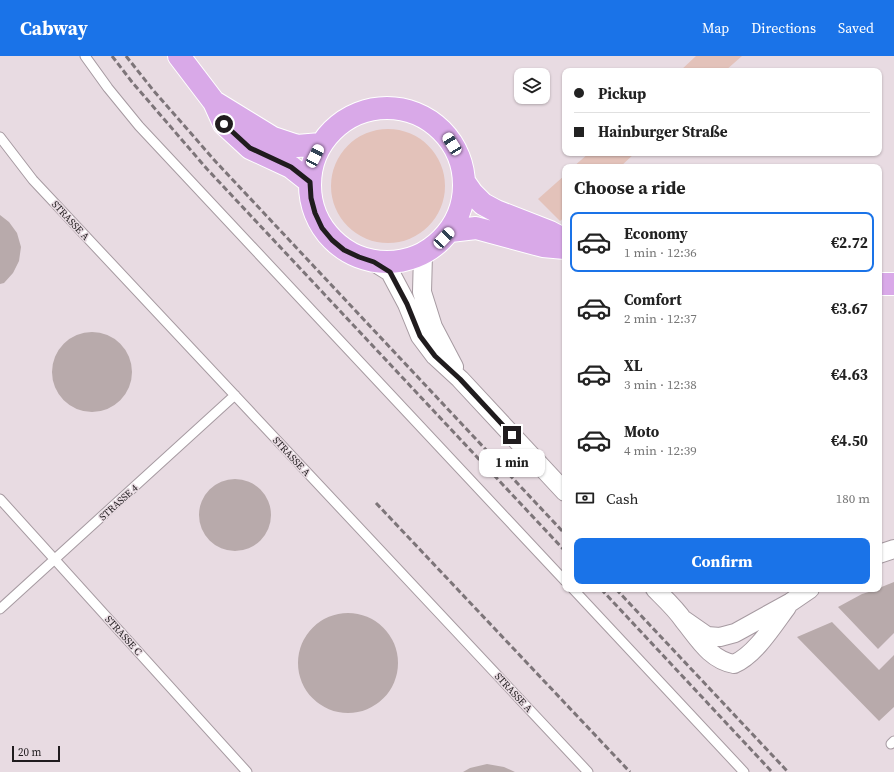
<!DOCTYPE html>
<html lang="en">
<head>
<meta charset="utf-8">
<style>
	body { margin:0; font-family:"Source Serif 4",serif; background:#f6f6f6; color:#222; height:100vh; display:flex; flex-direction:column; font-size:15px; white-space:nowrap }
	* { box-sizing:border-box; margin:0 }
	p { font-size:13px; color:#767676 }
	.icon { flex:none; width:22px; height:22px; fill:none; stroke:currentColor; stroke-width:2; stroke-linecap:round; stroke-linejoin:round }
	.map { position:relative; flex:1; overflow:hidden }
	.panel { position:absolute; left:562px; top:108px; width:320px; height:428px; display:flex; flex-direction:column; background:#fff; border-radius:8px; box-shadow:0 1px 3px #0004 }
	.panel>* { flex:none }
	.guide { position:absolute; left:562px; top:12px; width:320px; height:88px; border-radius:8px; box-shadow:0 1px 3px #0004; display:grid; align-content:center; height:88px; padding:0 12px; background:#fff }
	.fabs { position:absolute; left:514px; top:12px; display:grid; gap:8px }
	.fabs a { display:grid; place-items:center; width:36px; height:36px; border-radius:8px; background:#fff; box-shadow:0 1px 3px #0004; font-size:20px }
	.scale { position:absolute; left:12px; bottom:10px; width:48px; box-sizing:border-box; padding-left:4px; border:2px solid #201c1e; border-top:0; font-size:11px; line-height:14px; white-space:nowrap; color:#201c1e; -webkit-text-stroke:3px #e8dbe2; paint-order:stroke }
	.end { position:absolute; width:18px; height:18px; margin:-9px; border:5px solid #201c1e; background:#fff; box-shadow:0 0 0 2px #fff }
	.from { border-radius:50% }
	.bubble { position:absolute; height:28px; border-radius:8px; background:#fff; box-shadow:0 1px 3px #0004; font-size:13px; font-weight:700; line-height:28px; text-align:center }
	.car { position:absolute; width:12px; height:24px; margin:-12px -6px; border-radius:5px; box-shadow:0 0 3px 1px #0007; background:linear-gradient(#fff 24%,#345 0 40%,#fff 0 76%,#345 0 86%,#fff 0) }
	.guide b { display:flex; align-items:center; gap:14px; height:38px; font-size:15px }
	.guide b+b { border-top:1px solid #e0e0e0 }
	.guide i { width:10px; height:10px; background:#222 }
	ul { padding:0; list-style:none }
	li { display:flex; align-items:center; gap:12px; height:60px; margin:0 8px 6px; padding:0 4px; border:2px solid transparent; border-radius:8px }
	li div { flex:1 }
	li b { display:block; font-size:15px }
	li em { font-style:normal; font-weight:700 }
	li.selected { border-color:#1a73e8 }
	li>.icon { width:36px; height:36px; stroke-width:1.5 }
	h2 { padding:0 12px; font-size:18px; line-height:48px }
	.pay { display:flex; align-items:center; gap:10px; height:44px; padding:0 12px; font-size:15px }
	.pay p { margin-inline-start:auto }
	.button { display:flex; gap:8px; margin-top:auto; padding:8px 12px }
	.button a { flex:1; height:46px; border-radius:8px; background:#1a73e8; color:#fff; font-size:16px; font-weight:700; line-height:46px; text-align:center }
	header { display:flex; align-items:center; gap:24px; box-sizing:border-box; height:56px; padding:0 20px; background:#1a73e8; color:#fff }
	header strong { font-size:19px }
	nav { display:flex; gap:22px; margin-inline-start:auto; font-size:14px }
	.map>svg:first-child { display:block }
	.green { fill:#e3c2ba }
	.building { fill:#b8aaab }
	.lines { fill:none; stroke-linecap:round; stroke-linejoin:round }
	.service-casing { stroke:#a69aa1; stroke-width:11 }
	.minor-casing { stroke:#a69aa1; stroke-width:20 }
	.primary-casing { stroke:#fff; stroke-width:24 }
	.service { stroke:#fff; stroke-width:9 }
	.minor { stroke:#fff; stroke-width:18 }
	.primary { stroke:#d9a9e8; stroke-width:22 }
	.rail { stroke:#7d7579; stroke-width:3; stroke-dasharray:6 3; stroke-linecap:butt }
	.route { stroke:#201c1e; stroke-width:5 }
	.labels { text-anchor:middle; stroke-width:3; stroke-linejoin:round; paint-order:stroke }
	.street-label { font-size:10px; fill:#201c1e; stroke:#e8dbe2 }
</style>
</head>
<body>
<header>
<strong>Cabway</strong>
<nav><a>Map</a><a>Directions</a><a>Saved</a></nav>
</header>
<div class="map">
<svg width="894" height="716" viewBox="0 0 894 716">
	<rect width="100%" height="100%" fill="#e8dbe2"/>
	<!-- green -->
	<path class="green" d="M696,0h46l-17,15h-45z
		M331 130a57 57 0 1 1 114 0a57 57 0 1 1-114 0Z
		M589,97h46l-15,14h-47z
		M565,119v42l-5,4 -22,-22z"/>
	<!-- building -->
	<path class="building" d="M0,159l9,7 8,11 4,14 -2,14 -6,12 -9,10 -4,1z
		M52 316a40 40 0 1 1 80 0a40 40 0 1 1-80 0Z
		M199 459a36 36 0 1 1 72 0a36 36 0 1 1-72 0Z
		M894,526v51l-16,16 -40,-42 24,-13 17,-5v-1z
		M298 607a50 50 0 1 1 100 0a50 50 0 1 1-100 0Z
		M832,566l47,48 15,-15v52l-15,14 -82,-84z
		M487,708l17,3 11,5h-52l7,-4z"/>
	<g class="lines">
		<defs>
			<path id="service" d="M85,0l23,32 31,38 426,455
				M0,81l33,43 555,592
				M0,443l247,273
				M573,533l171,183
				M0,553l235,-214
				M891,688l3,-3"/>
			<path id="minor" d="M423,198l-1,38 11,35 21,40
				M374,206l16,10 17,32 13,32 15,20 25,23 105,113
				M879,498l15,-5
				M655,533c10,10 21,20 29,32 14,17 26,39 50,43
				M684,564l23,16 13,1 15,-4 56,-31 19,-13
				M734,608c21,-9 39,-38 53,-57"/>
			<path id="primary" d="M179,0l35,46 10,22 26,24 41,19 19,15
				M216,47l57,35 24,8 24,-2
				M310 129a77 77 0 1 1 154 0a77 77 0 1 1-154 0Z
				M465,127l7,10 11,11 13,7 54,21 15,8
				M450,175l26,-3 67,18 22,2
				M879,228h15"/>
		</defs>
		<!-- service casing -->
		<use href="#service" class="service-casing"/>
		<!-- minor casing -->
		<use href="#minor" class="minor-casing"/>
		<!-- primary casing -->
		<use href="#primary" class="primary-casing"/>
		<!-- service -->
		<use href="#service" class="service"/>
		<!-- minor -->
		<use href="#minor" class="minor"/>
		<!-- primary -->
		<use href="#primary" class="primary"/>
		<!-- rail -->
		<path class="rail" d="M112,0l20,26 75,87 358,382
			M126,0l27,34 63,72 349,372
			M376,447l254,269
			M601,533l171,183
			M616,533l172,183"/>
	</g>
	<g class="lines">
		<!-- route -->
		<path class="route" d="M224,68l26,24 41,19 19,15 1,16 4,15 7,15 10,12 12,10 15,7 15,5 16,10 17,32 13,32 15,20 25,23 52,56"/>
	</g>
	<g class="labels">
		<!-- street labels -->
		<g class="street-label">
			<text transform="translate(71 164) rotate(47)" y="4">STRASSE A</text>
			<text transform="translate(292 400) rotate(47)" y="4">STRASSE A</text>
			<text transform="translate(118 446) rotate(-42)" y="4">STRASSE 4</text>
			<text transform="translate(124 579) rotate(48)" y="4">STRASSE C</text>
			<text transform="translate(514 636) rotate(47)" y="4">STRASSE A</text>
		</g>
	</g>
</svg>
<div class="fabs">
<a><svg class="icon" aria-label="layers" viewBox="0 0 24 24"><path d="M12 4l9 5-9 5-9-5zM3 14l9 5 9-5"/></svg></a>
</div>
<div class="scale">20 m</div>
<i class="end from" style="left:224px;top:68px"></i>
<i class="end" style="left:512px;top:379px"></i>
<div class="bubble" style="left:479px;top:393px;width:66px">1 min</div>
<i class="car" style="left:452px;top:88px;rotate:328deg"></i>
<i class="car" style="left:315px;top:100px;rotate:27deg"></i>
<i class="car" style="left:444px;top:182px;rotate:43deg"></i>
<div class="guide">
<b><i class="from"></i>Pickup</b>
<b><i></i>Hainburger Straße</b>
</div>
<section class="panel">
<h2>Choose a ride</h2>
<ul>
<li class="selected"><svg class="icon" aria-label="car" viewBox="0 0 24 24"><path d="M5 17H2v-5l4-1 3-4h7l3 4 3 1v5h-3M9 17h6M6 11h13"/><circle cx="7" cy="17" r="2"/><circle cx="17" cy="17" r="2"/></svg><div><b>Economy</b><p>1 min · 12:36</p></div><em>€2.72</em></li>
<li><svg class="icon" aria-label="car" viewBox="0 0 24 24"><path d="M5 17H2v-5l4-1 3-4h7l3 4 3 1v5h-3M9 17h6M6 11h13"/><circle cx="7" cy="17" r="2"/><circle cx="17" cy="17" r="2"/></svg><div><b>Comfort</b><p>2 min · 12:37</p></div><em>€3.67</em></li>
<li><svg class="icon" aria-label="car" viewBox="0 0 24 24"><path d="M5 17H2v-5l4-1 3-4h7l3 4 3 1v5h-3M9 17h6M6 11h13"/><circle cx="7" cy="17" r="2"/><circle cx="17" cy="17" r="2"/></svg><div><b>XL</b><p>3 min · 12:38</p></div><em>€4.63</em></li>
<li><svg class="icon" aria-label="car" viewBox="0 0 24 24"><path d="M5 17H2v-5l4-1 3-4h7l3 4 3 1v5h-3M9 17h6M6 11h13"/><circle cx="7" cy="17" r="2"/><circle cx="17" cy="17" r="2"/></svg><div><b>Moto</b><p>4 min · 12:39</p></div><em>€4.50</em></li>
</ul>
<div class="pay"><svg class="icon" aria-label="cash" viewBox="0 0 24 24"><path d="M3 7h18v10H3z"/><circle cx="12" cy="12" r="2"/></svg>Cash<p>180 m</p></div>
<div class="button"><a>Confirm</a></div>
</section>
</div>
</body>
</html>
